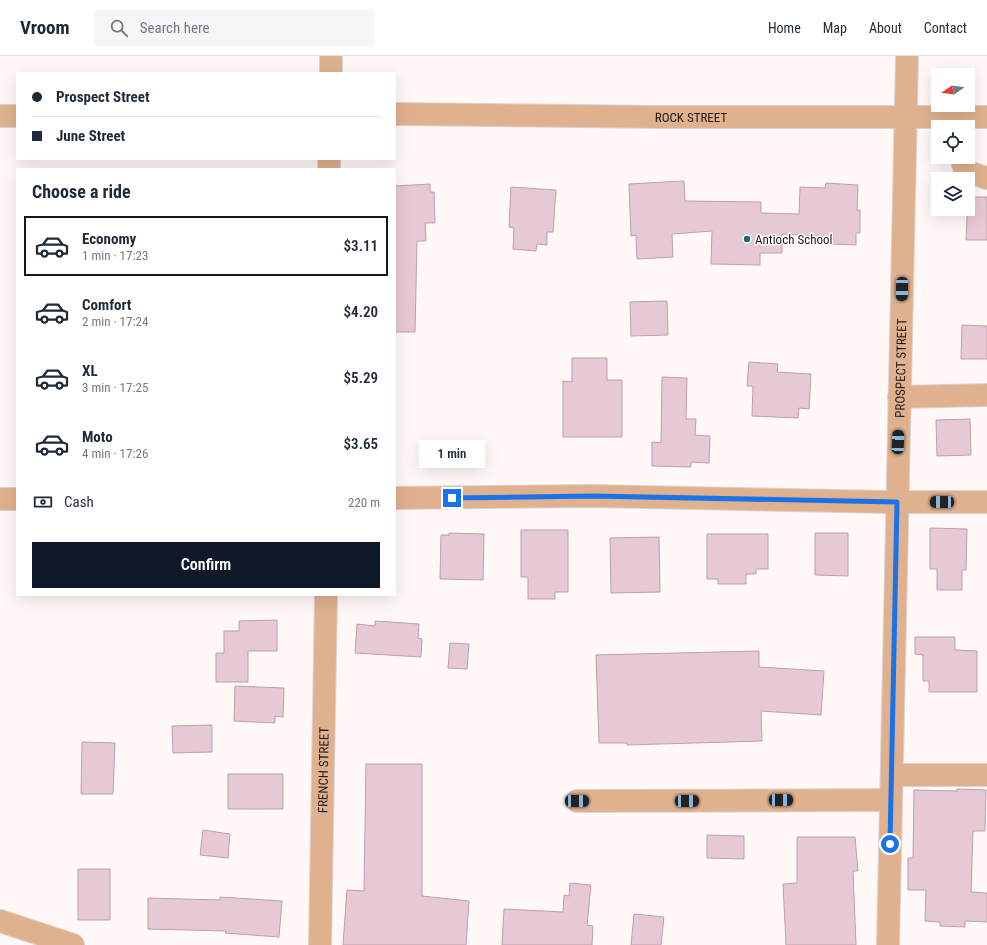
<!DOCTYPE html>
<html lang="en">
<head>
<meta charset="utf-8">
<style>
	body { margin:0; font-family:"Roboto Condensed",sans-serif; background:#f6f6f7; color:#1f2937; height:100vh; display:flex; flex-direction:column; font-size:15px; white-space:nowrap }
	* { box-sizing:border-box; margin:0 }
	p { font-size:13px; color:#747a83 }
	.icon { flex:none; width:22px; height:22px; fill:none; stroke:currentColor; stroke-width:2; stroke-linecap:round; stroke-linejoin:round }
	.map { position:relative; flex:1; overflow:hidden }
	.drawer { position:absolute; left:16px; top:112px; width:380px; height:428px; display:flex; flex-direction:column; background:#fff; border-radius:0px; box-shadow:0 4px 16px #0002 }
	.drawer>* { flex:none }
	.top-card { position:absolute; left:16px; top:16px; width:380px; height:88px; border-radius:0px; box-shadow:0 4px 16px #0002; display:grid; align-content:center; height:88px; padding:0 16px; background:#fff }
	.needle { width:26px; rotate:257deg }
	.buttons { position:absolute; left:931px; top:12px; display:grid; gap:8px }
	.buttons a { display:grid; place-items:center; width:44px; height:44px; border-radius:0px; background:#fff; box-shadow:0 4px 16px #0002; font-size:20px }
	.end { position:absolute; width:18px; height:18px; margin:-9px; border:5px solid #1a73e8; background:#fff; box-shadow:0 0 0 2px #fff }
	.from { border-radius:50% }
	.bubble { position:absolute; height:28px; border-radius:0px; background:#fff; box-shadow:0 4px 16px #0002; font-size:13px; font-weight:600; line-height:28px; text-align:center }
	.car { position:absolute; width:12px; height:24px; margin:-12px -6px; border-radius:5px; box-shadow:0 0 3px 1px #0007; background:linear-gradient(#222 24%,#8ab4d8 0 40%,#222 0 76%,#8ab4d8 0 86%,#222 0) }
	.top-card b { display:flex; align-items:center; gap:14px; height:38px; font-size:15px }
	.top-card b+b { border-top:1px solid #e0e1e3 }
	.top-card i { width:10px; height:10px; background:#1f2937 }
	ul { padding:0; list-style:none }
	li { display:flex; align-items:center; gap:12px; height:60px; margin:0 8px 6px; padding:0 8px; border:2px solid transparent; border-radius:0px }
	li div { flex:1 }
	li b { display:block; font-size:15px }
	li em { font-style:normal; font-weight:600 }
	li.current { border-color:#111827 }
	li>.icon { width:36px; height:36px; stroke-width:1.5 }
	h2 { padding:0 16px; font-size:18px; line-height:48px }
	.pay { display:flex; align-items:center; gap:10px; height:44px; padding:0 16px; font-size:15px }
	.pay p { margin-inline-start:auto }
	.action { display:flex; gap:8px; margin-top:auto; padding:8px 16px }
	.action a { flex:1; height:46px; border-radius:0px; background:#111827; color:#fff; font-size:16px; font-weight:600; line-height:46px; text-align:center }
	header { display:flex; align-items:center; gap:24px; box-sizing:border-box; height:56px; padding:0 20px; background:#fff; border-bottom:1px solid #e0e1e3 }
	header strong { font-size:19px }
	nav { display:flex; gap:22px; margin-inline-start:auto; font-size:14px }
	.search { width:280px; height:36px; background:#f6f6f7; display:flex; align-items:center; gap:10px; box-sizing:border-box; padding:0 14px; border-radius:0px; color:#747a83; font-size:15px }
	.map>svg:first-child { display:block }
	.building { fill:#e7c9d6; stroke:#bc9fac }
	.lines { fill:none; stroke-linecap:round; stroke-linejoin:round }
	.minor-casing { stroke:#dcd4d3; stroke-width:24 }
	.minor { stroke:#dfb18f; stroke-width:22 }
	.route { stroke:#1a73e8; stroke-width:5 }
	.poi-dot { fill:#216876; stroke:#fff; stroke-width:1.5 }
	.labels { text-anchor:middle; stroke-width:3; stroke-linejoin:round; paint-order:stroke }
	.street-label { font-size:13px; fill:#231817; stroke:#fff }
	.poi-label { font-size:13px; fill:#231817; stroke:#fff; text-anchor:start }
</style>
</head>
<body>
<header>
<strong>Vroom</strong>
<div class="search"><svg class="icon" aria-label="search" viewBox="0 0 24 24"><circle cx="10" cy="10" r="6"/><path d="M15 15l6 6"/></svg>Search here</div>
<nav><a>Home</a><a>Map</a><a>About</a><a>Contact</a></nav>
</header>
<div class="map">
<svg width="987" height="889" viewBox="0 0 987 889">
	<rect width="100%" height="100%" fill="#fff8f7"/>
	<!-- building -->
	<path class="building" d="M684,125l1,20 76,1v11l38,1 1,-27 25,1 1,-5 32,2 -1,25h3v23h-4v12l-24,-1 1,-7 -51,-3v19h-22v12l-49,-1 1,-33 -40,3 1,23 -36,2 -1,-24 -5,1 -2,-52z
		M430,128v8h4l1,31h-10l1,18h-9l-2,91h-20v-146z
		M511,131l45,3 -3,42h-6v13l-10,-1 -1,7 -23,-2 1,-21 -5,-1z
		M968,141h19v43h-21z
		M667,245l1,34 -37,1 -1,-34z
		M962,269l25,1v33h-26z
		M572,302h35v22h15v57h-59v-56l9,1z
		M749,306l29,2 -1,8 34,2 -2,35 -10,-1 -1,10 -46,-2 1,-30h-6z
		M662,321l25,1 -1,41h10l-1,16 15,1 -1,27 -18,-1v5l-39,-1v-24l9,1z
		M970,363l1,36 -34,1 -1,-36z
		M930,472l37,1 -1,41h-4v20h-25v-21h-7z
		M521,474h47v62h-13v7h-27v-22h-7z
		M449,477l35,1 -1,46 -43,-1 1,-44h8z
		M815,477h33v43l-33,-1z
		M707,478h61v35h-12v5h-10v10h-28v-5h-11z
		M659,481l1,55 -49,1 -1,-55z
		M277,564v31h-29v31h-32v-29h8v-22h15v-10z
		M375,565l44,3 -1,14 4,1 -1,18 -66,-4 2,-29 18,2z
		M915,581h40v13l22,1v41h-48v-11h-6v-26l-8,-1z
		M450,587l19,1 -2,25 -19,-1z
		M759,595v16l65,4 -3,44 -60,-4 1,30 -135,4v-2h-28l-3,-88z
		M235,630l49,2 -1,29 -8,-1v7l-41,-2z
		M212,669v27l-39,1 -1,-27z
		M82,686l33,1 -2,51h-32z
		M366,708h56v132l47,5 -3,44h-123l4,-55 17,1z
		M228,718h55v35h-55z
		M957,733l29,1 -1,41h-12l-2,61 16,1v29l-22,-1v6l-25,-1v-4l-15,-1 1,-31h-18v-32h5l1,-68 43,1z
		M203,774l27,4 -2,24 -28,-3z
		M707,779l37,1v23l-37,-1z
		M797,781h58l3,34h-5l3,74h-70l-3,-61 14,-1z
		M78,813h32v51h-32z
		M570,827l21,2 -4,40 6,1 -1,19h-90l2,-36 59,3 1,-17 5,1z
		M220,841l62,4 -3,36 -54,-4 1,-2 -78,-2v-31l72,2z
		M634,858l30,3 -3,28h-30z"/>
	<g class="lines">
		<defs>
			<g id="minor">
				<path d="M331,17v-17"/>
				<path id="s1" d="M395,58l264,3h328"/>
				<path d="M0,60h17"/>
				<path d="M961,101l4,14 22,7"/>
				<path d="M329,113v-10"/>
				<path d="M899,341l88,-2"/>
				<path d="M395,442l198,-2 296,6h98"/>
				<path d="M0,443h17"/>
				<path d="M892,719h95"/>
				<path d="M577,745l314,-1"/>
				<path d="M0,865l73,24"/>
				<path id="s2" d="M320,889l6,-350"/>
				<path id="s3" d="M888,889l19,-889"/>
			</g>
		</defs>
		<!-- minor casing -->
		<use href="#minor" class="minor-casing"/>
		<!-- minor -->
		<use href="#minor" class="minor"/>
	</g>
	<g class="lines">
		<!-- route -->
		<path class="route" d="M452,442l141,-2 304,6 -7,342"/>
	</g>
	<!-- markers -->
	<circle class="poi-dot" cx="747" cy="183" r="4"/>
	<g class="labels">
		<!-- street labels -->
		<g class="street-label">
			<text dy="5" stroke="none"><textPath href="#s1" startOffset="296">ROCK STREET</textPath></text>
			<text dy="5" stroke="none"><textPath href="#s3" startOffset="577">PROSPECT STREET</textPath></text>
			<text dy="5" stroke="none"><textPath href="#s2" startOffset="175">FRENCH STREET</textPath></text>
		</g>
		<!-- poi labels -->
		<g class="poi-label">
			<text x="755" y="188">Antioch School</text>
		</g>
	</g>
</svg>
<div class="buttons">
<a><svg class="needle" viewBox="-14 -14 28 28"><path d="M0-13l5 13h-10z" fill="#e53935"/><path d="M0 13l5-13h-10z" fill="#747a83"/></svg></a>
<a><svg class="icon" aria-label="locate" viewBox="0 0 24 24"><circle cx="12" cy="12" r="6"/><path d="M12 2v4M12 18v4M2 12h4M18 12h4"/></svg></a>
<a><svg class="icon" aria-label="layers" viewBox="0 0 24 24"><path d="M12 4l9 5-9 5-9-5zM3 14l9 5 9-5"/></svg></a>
</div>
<i class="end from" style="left:890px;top:788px"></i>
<i class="end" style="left:452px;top:442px"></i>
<div class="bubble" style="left:419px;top:384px;width:66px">1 min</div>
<i class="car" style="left:902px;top:233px;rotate:181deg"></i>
<i class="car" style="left:898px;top:386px;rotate:2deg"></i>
<i class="car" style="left:942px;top:446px;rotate:270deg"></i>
<i class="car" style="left:781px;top:744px;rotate:90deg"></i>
<i class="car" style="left:577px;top:745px;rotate:90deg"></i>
<i class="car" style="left:687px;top:745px;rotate:90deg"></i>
<div class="top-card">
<b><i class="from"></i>Prospect Street</b>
<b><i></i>June Street</b>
</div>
<section class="drawer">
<h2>Choose a ride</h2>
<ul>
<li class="current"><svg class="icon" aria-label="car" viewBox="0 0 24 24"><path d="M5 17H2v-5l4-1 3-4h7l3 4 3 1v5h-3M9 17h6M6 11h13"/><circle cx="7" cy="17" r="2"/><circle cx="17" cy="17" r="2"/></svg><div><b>Economy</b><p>1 min · 17:23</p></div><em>$3.11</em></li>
<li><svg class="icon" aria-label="car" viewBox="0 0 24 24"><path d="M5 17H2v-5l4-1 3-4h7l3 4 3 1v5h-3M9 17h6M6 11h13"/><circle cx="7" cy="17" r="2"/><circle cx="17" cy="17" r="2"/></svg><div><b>Comfort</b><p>2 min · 17:24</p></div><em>$4.20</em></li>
<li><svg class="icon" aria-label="car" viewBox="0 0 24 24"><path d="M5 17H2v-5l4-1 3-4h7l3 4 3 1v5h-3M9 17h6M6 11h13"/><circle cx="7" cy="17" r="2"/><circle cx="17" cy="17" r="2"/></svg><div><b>XL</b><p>3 min · 17:25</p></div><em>$5.29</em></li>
<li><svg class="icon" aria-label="car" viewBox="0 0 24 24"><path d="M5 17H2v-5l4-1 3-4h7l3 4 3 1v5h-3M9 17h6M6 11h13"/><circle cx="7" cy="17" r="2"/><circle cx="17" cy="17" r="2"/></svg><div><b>Moto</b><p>4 min · 17:26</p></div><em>$3.65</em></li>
</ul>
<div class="pay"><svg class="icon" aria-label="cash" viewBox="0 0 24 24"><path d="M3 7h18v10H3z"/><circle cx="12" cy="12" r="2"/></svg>Cash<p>220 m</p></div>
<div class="action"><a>Confirm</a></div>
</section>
</div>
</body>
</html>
